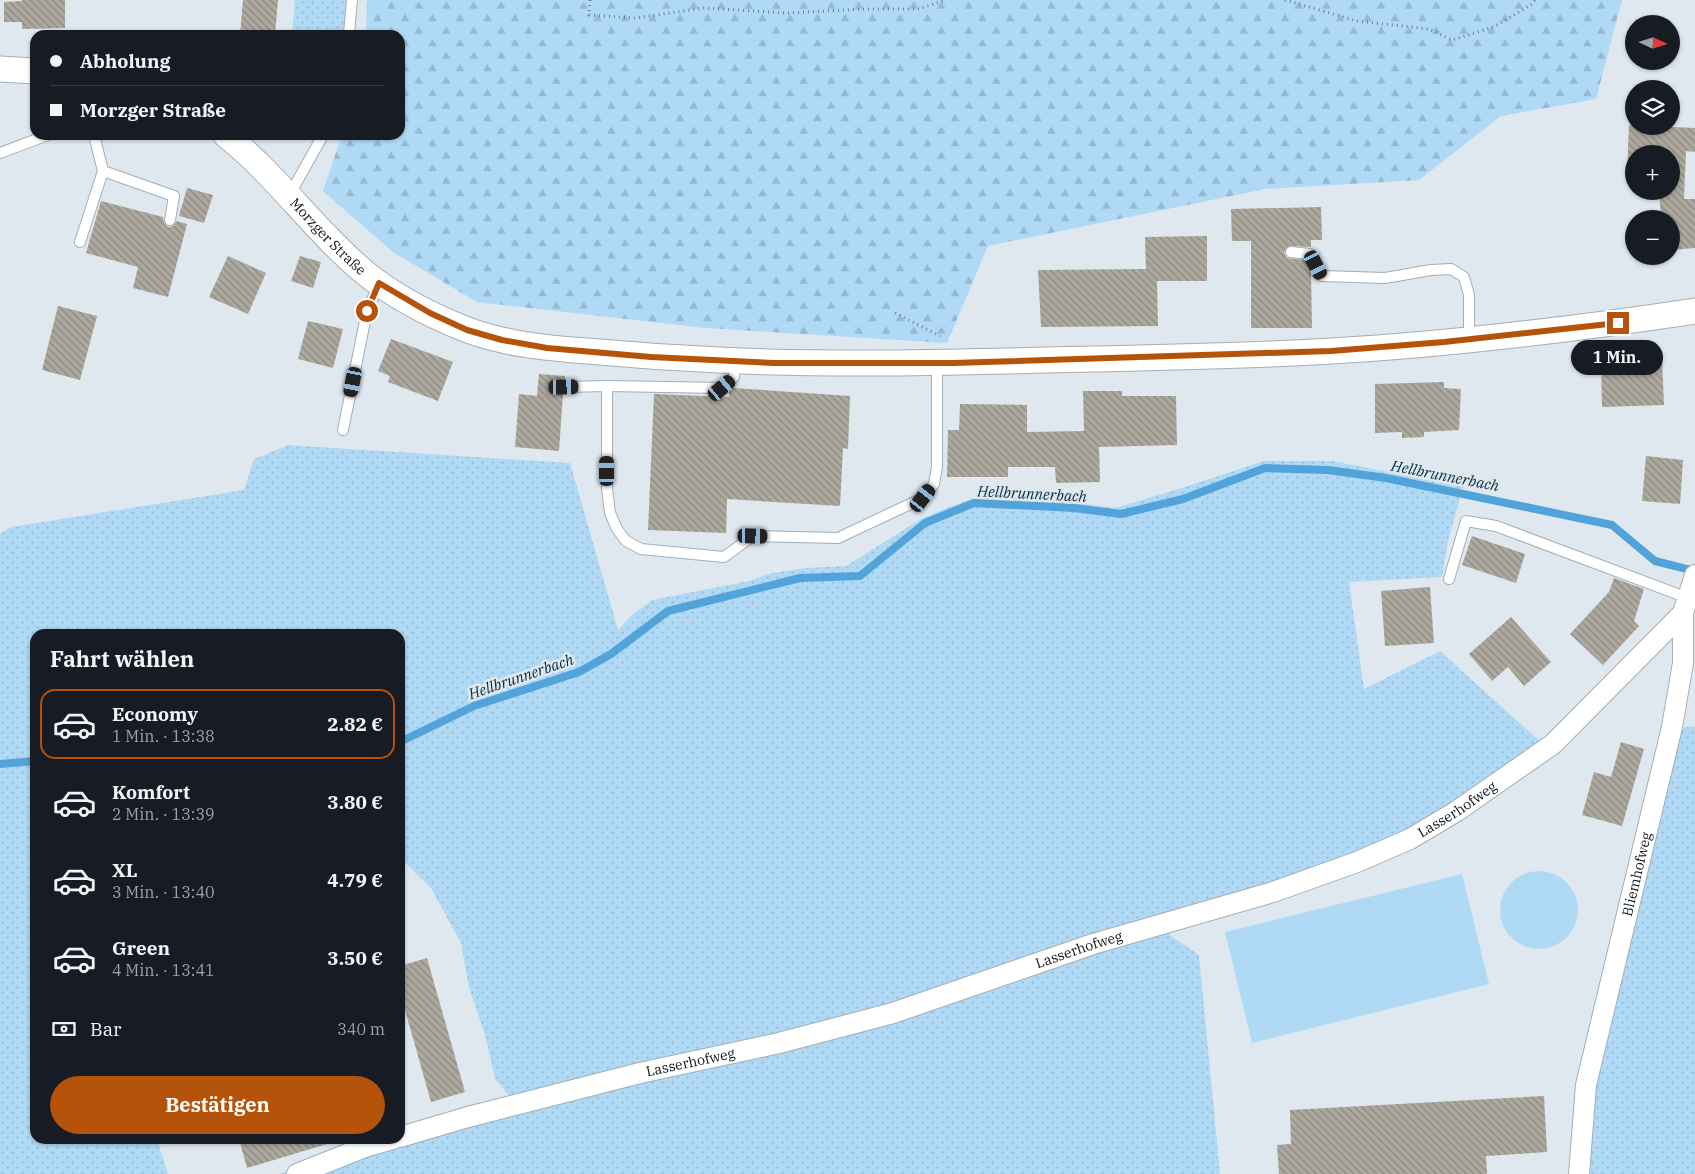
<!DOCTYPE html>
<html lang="de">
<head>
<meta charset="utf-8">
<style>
	body { margin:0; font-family:"IBM Plex Serif",serif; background:#242831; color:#f1f3f6; height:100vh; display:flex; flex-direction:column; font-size:19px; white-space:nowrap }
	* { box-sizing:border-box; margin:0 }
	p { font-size:16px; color:#9ea1a6 }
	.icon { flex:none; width:28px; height:28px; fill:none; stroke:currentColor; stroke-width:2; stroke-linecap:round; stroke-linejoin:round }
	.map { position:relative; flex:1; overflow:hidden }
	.sheet { position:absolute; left:30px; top:629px; width:375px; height:515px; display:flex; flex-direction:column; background:#171b24; border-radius:15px; box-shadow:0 1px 4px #0004 }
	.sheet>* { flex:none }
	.top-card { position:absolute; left:30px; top:30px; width:375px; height:110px; border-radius:15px; box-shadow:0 1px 4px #0004; display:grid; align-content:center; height:110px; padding:0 20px; background:#171b24 }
	.needle { width:32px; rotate:94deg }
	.tools { position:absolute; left:1625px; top:15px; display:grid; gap:10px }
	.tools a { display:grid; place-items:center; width:55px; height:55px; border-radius:50%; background:#171b24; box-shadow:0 1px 4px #0004; font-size:25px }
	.end { position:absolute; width:22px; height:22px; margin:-11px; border:6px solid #b45309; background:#fff; box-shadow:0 0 0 2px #fff }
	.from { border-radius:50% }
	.bubble { position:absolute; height:35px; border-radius:18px; background:#171b24; box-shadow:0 1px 4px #0004; font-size:16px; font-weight:700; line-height:35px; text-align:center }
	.car { position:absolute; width:15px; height:30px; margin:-15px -8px; border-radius:6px; box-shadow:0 0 4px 1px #0007; background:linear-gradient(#222 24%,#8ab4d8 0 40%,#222 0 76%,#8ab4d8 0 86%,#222 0) }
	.top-card b { display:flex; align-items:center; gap:18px; height:48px; font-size:19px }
	.top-card b+b { border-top:1px solid #363941 }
	.top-card i { width:12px; height:12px; background:#f1f3f6 }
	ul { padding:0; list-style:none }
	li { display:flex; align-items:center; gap:15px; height:70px; margin:0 10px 8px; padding:0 10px; border:2px solid transparent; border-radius:15px }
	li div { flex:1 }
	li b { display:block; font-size:19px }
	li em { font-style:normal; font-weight:700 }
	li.on { border-color:#b45309 }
	li>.icon { width:45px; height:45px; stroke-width:1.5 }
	h2 { padding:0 20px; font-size:22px; line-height:60px }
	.pay { display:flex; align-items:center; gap:12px; height:55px; padding:0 20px; font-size:19px }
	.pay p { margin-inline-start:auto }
	.cta { display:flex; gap:10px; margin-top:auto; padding:10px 20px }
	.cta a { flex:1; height:58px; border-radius:30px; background:#b45309; color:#fff; font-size:20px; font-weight:700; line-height:58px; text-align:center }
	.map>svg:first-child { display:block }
	.grass { fill:url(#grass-dots) }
	.forest { fill:url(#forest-firs) }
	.park { fill:#b0d9f6 }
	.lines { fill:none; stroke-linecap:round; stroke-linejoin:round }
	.stream { stroke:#51a3d9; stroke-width:8 }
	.building { fill:url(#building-back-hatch) }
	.service-casing { stroke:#a4aeb4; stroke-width:12 }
	.minor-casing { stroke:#a4aeb4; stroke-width:22 }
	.tertiary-casing { stroke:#a4aeb4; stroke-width:27 }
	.path { stroke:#777d82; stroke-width:3; stroke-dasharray:1 4; stroke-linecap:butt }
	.service { stroke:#fff; stroke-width:10 }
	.minor { stroke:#fff; stroke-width:20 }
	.tertiary { stroke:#fff; stroke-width:25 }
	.route { stroke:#b45309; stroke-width:6 }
	.labels { text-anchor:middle; stroke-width:5; stroke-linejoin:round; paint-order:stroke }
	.street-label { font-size:14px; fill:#101316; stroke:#dfe8ef }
	.water-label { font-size:15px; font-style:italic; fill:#092e44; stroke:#dfe8ef }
</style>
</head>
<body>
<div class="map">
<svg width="1695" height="1174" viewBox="0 0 1695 1174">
	<defs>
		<pattern id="grass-dots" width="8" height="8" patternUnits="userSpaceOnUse" patternTransform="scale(1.25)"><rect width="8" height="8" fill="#b0d9f6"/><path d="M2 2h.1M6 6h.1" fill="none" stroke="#96b9d2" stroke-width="1.8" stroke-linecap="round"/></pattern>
		<pattern id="forest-firs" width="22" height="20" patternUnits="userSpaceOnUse" patternTransform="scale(1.25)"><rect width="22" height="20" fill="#b0d9f6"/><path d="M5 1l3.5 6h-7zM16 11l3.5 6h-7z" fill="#96b9d2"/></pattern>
		<pattern id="building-back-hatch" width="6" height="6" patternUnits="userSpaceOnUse" patternTransform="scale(1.25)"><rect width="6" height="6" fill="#aea99f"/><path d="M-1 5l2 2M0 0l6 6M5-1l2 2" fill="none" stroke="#8c8881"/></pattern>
	</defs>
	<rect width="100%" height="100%" fill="#dfe8ef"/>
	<!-- grass -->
	<path class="grass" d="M295,0h52l-3,35h-52z
		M288,445l282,18 48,167 14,-15 20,-15 97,-19 23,-8 34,-5 40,-2 75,-47 28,-12 23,-8 41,-4 103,13 75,-23 73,-24h69l130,26 -15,54 -6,36 -93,5 15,107 76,-38 103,93 -157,101 -221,71 6,20 28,19 21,219h-940l12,-5 221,-69 -18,-21 -9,-41 -17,-51 -8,-44 -30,-55 -31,-30v-224h-365v505h124l1,10 8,25h-168v-640l11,-7 233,-37 10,-31z
		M1695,726v448h-108l11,-108 84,-338z"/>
	<!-- forest -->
	<path class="forest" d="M367,0h1255l-26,99 -95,17 -82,64 -154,9 -277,57 -41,97 -242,-15 -228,-26 -84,-50 -70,-61 19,-56h58v-100h-34z"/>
	<!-- park -->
	<path class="park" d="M1500 910a39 39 0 1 1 78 0a39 39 0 1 1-78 0Z
		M1462,874l27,110 -237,59 -27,-111z"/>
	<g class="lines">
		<!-- stream -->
		<path class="stream" d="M400,742l74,-36 105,-34 32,-18 57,-43 132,-33 60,-2 65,-53 49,-20 100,5 47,6 62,-15 82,-31 63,2 58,8 226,47 43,36 40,10
			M0,764l35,-3"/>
	</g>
	<!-- building -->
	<path class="building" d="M22,0h43v28l-43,1v-7h-18v-20l18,-1z
		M243,0h35l-3,35h-35z
		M1629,125l66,3v24l-9,-1 -2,48h11v49l-24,2v-31h-10l-2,-28h12v-37h-37v20h-7z
		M187,188l26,7 -9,28 -25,-7z
		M101,201l62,16 1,6 4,4 5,-1 4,-5 10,3 -19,73 -35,-9 5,-21 -52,-14z
		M1321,207l1,33h-11v7l-22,-1 -5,6 3,6 19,2 5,11 1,57h-61v-87h-19l-1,-32z
		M1207,236v45h-50l1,45 -117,1 -3,-57 108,-1 -1,-32z
		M228,256l38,17 -18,41 -39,-17z
		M300,256l21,6 -8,26 -22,-7z
		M58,306l39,10 -17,64 -38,-10z
		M308,321l35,8 -10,39 -35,-9z
		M391,339l62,23 -15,39 -50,-19 2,-6 -12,-5z
		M1662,357l2,48 -62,2 -1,-47z
		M539,374l26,2 -1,4 -4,1 -3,6 1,4 5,3 -4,57 -44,-4 4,-53 18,2z
		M1444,382v6l17,1 -2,41 -35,2v5l-22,1v-6l-27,1v-49z
		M733,388l117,8 -2,53 -5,-1 -3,58 -113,-7 -1,34 -78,-3 6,-136 75,3v-6z
		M1083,391h39v5h54l1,49 -78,2 1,35 -44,1 -1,-16h-47v10h-61l1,-47h11l1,-26 67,1v27l57,-1z
		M1646,456l37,4 -3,44 -38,-3z
		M1472,536l53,18 -9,29 -54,-18z
		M1614,578l30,11 -10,32 5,5 -36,39 -33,-31 39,-42z
		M1430,587l4,56 -49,3 -4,-55z
		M1511,617l40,45 -27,24 -16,-19 -16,14 -23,-27z
		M1621,742l23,7 -22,77 -40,-11 12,-43 17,5z
		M427,958l38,134 -34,10 -26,-92 -5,2v-46z
		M1544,1096l3,56 -61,4 1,18h-208l-2,-29 14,-1 -1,-34z
		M239,1139h87l1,5 -80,24z"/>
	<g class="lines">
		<defs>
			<path id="service" d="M349,35l3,-35
				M0,153l48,-18
				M103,171l71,25 -4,24
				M289,196l34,-61
				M80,242l23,-71 -9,-36
				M1291,252l19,2 12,22 63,2 46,-8 20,-1 13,8 5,18v44
				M736,361l-2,16 -12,11 -115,-2v102l3,25 7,16 9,12 15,8 83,8 29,-21 85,2 85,-40 11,-14 3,-17v-104
				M564,387l43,-1
				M343,430l24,-119 12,-27
				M1449,579l17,-58 30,5 192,72"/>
			<g id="minor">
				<path id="s1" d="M400,1137l68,-20 172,-44 139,-30 114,-30 200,-69 180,-52 84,-30 53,-23 47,-28 96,-67 130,-131"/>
				<path d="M297,1174l68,-27 28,-8"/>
				<path id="s2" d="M1579,1174l7,-89 86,-358 11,-64v-50l12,-38"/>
			</g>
			<g id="tertiary">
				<path d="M0,69l35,2"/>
				<path id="s3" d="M226,135c51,41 88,95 138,137 29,24 66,43 101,57 39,15 81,19 122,22 44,4 88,7 132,9 124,6 248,2 372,-1 81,-2 161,-3 241,-8 121,-7 243,-22 363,-40"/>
			</g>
		</defs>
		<!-- service casing -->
		<use href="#service" class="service-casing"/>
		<!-- minor casing -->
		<use href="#minor" class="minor-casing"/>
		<!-- tertiary casing -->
		<use href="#tertiary" class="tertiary-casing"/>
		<!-- path -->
		<path class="path" d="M590,0l-1,15 46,3 69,-10 83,5 78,-4h54l27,-9
			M1285,0l72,21 72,8 23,11 42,-13 38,-23 3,-4
			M895,313l45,23"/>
		<!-- service -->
		<use href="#service" class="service"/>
		<!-- minor -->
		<use href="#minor" class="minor"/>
		<!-- tertiary -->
		<use href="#tertiary" class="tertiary"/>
	</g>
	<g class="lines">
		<!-- route -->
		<path class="route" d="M367,311l12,-28 51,30 37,17 35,10 45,8 104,9 123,6h179l378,-12 113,-9 174,-19"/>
	</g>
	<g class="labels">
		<!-- street labels -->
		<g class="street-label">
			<text dy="5" stroke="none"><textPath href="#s3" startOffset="144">Morzger Straße</textPath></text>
			<text dy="5" stroke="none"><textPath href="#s1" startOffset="1110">Lasserhofweg</textPath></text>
			<text dy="5" stroke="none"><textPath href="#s2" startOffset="306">Bliemhofweg</textPath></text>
			<text dy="5" stroke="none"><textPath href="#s1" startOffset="705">Lasserhofweg</textPath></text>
			<text dy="5" stroke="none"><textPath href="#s1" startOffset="300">Lasserhofweg</textPath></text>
		</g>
		<!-- water labels -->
		<g class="water-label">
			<text transform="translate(1445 476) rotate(11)" y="5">Hellbrunnerbach</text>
			<text transform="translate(1032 494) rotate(3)" y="5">Hellbrunnerbach</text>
			<text transform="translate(521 677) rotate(-19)" y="5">Hellbrunnerbach</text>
		</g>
	</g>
</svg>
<div class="tools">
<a><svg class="needle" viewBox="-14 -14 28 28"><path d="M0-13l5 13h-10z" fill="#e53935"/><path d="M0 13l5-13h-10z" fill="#9ea1a6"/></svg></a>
<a><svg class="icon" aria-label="layers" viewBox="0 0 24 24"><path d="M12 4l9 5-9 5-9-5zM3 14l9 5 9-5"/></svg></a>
<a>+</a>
<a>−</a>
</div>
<i class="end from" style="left:367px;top:311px"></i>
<i class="end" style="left:1618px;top:323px"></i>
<div class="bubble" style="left:1571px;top:340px;width:92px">1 Min.</div>
<i class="car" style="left:1316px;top:265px;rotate:153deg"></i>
<i class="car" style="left:353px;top:382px;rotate:191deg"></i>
<i class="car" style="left:564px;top:387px;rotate:89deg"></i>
<i class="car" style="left:722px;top:388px;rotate:50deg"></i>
<i class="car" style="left:607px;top:471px;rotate:0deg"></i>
<i class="car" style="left:923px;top:498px;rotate:38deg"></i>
<i class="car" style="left:753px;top:536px;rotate:91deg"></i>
<div class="top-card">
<b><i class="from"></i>Abholung</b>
<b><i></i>Morzger Straße</b>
</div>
<section class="sheet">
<h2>Fahrt wählen</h2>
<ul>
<li class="on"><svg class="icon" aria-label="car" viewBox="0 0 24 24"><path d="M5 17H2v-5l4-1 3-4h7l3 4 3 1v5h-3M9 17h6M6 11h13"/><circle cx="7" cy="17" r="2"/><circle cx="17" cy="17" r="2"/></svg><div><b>Economy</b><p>1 Min. · 13:38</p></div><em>2.82 €</em></li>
<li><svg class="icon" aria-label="car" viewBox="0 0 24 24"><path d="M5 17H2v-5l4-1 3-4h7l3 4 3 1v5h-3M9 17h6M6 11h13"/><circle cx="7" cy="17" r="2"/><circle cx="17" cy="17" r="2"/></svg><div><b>Komfort</b><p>2 Min. · 13:39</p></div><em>3.80 €</em></li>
<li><svg class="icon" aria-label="car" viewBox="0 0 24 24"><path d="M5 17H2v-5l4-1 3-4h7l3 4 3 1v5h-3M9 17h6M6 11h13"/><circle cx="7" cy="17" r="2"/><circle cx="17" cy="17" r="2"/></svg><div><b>XL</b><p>3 Min. · 13:40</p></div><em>4.79 €</em></li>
<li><svg class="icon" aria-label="car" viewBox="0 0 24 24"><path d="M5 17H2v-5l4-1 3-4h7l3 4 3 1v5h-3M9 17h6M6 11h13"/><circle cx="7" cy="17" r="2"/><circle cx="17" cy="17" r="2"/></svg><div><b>Green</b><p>4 Min. · 13:41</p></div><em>3.50 €</em></li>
</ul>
<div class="pay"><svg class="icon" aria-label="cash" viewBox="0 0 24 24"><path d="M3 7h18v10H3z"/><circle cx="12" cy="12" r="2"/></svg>Bar<p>340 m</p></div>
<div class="cta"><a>Bestätigen</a></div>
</section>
</div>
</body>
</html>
